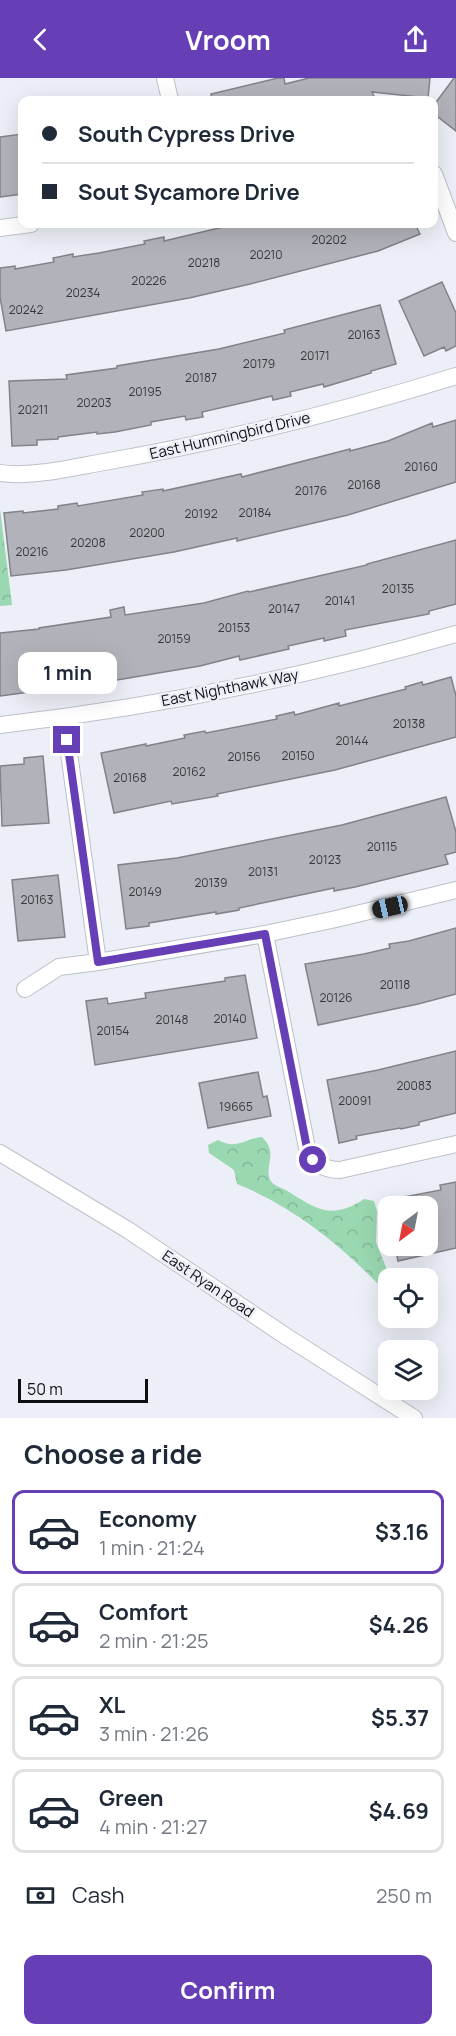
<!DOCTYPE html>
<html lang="en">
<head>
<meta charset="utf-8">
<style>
	body { margin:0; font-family:Manrope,sans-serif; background:#f6f6f7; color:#1f2937; height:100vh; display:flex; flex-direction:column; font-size:22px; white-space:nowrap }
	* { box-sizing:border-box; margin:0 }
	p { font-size:20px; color:#747a83 }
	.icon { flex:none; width:33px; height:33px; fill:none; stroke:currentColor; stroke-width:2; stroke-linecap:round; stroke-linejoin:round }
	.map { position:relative; height:1340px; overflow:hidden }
	.side { display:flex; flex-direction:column; background:#fff; flex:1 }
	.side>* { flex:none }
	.banner { position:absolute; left:18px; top:18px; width:420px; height:132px; border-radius:12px; box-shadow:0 6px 24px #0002; display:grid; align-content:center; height:132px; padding:0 24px; background:#fff }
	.needle { width:39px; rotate:212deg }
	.controls { position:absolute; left:378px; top:1118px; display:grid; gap:12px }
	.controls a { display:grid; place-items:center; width:60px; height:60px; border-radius:12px; background:#fff; box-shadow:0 6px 24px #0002; font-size:30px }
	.scale { position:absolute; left:18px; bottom:15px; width:130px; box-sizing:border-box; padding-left:6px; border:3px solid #0e0f12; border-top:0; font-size:16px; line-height:21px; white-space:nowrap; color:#0e0f12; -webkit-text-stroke:4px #eceff7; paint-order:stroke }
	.end { position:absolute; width:27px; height:27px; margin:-14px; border:8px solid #663eb6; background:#fff; box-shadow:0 0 0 3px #fff }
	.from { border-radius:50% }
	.bubble { position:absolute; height:42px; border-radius:12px; background:#fff; box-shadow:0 6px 24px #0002; font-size:20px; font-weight:700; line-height:42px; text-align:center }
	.car { position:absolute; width:18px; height:36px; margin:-18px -9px; border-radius:8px; box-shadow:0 0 4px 2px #0007; background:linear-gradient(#222 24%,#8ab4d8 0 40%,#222 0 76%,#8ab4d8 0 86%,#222 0) }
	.banner b { display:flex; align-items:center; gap:21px; height:57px; font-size:22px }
	.banner b+b { border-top:2px solid #e0e1e3 }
	.banner i { width:15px; height:15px; background:#1f2937 }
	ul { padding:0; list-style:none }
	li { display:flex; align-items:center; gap:18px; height:84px; margin:0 12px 9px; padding:0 12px; border:3px solid #e0e1e3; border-radius:12px }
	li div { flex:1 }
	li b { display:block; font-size:22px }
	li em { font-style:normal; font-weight:700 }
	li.on { border-color:#663eb6 }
	li>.icon { width:54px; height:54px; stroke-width:1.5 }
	h2 { padding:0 24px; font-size:27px; line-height:72px }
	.pay { display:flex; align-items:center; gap:15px; height:66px; padding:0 24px; font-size:22px }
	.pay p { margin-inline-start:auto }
	.action { display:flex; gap:12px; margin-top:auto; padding:12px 24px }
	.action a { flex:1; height:69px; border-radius:12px; background:#663eb6; color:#fff; font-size:24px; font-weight:700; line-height:69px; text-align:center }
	header { display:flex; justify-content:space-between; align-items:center; height:78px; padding:0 24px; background:#663eb6; color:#fff; font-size:27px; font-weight:700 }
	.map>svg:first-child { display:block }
	.forest { fill:url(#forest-crowns) }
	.building { fill:#b2b2ba; stroke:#828289; stroke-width:1.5 }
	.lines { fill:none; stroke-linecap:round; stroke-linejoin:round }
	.minor-casing { stroke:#bdc0c8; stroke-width:18 }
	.minor { stroke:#fff; stroke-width:16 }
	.route { stroke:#663eb6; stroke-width:8 }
	.labels { text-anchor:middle; stroke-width:5; stroke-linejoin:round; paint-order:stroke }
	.number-label { font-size:12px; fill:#37383c }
	.street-label { font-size:15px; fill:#0e0f12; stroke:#eceff7 }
</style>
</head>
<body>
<header><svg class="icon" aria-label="back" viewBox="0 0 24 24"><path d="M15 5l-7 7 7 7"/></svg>Vroom<svg class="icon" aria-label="share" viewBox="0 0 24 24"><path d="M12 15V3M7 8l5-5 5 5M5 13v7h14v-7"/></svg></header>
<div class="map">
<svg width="456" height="1340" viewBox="0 0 456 1340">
	<defs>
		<pattern id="forest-crowns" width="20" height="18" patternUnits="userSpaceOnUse" patternTransform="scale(1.5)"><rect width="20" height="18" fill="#9ad8b1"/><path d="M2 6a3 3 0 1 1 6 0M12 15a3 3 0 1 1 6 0" fill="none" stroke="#84b897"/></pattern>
	</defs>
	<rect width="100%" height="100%" fill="#eceff7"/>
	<!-- forest -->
	<path class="forest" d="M0,431l12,96 -12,1z
		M262,1059c17,17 2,27 8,43 3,6 13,8 19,12 29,18 43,28 75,7l10,2 3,10 -1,31 11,28 -9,14c-41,-42 -86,-78 -141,-100l-3,-14 -25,-17 -1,-8 10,-5c19,10 25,-1 44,-3z"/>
	<!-- building -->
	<path class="building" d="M278,0h6l1,6 24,-6h121l-2,20 -56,-6 4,8h-164l-1,-6z
		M454,0h2v53l-22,-17v-9z
		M22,56v60l-22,3v-60z
		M236,146h179l5,10 -42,17 -128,33 -61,14 -183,33 -6,-34v-29l15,-2v3l39,-7 -1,-4 20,-4v3l26,-4 46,-9 -1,-3 20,-4v4z
		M442,204l14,31v33l-10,5 -2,-4 -20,9 -25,-55z
		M380,227l16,59 -25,7v2l-47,14 -1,-3 -33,8 1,4 -18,4 -1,-4 -70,16 1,5 -17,3 -1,-4 -34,6v3l-36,7 -18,2v-2l-39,5v2l-21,1v5l-25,1 -3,-65 58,-2 -1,-4 51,-7v-2l102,-17 66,-16 -1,-3z
		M456,342v62l-108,33 -111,26v-3l-63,14 -108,18 -55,6 -7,-63 19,-2v2l35,-4v-3l19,-3 1,3 65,-11 -1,-3 21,-3v2l78,-17 1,3 108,-28v2l38,-10 44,-18 1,4z
		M456,462v64l-27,7v3l-84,16 1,6 -22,5v-3l-36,8 1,3 -49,11 -1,-4 -39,10 -95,16 -105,14v-63l39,-4v-1l72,-11 -1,-7 14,-3 1,8 79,-12 44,-12 1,1 118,-27v-1z
		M451,599l5,19v41l-121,33 -118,24 1,2 -46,8 -1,-3 -57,12 -13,-60 45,-9v2l39,-8 -1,-3 21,-4 1,2 71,-14 -1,-3 18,-4 1,3 44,-12v3l67,-17 -1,-2 17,-5 1,3z
		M43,678l6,67 -47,3 -2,-60 24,-2v-6z
		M446,719l10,35v20l-11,3 3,9 -93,23 -21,4v-3l-95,20v2l-23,4v-2l-67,11v3l-23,3 -8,-64 59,-7 165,-33z
		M58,797l7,62 -47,4 -6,-61z
		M456,850v66l-38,10 -100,21 -13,-61 59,-10 26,-6 -1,-4 20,-3z
		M245,897l12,63 -162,27 -9,-64 21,-3 1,6 38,-6 -1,-5 80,-12v-3z
		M456,973v62l-37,9v3l-18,4 -1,-1 -44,8 1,3 -18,4 -12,-63 51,-10z
		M258,994l5,25 4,-1 4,20 -63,12 -9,-45z
		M456,1104v66l-58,13 -3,-16h33v-39h-34l-1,-7 48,-9 -1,-5z"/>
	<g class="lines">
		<defs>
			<path id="minor" d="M165,0l5,22
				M434,96l22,59
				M0,150l31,-4
				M0,395c28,5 75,-6 104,-11 120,-21 236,-50 352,-86
				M64,639l34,245
				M0,647c154,-18 307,-48 456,-91
				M265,856l42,214c8,15 16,22 33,22l116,-26
				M25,911l34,-22 39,-5 167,-28 71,-15 120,-29
				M0,1075l128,77 159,107 127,81"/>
		</defs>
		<!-- minor casing -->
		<use href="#minor" class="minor-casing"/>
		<!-- minor -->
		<use href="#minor" class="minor"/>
	</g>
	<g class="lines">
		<!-- route -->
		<path class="route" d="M67,662l31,222 167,-28 42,214 6,12"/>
	</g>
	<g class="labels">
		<!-- number labels -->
		<g class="number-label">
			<text x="329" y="166">20202</text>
			<text x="266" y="181">20210</text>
			<text x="204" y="189">20218</text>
			<text x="149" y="207">20226</text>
			<text x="83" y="219">20234</text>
			<text x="26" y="236">20242</text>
			<text x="364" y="261">20163</text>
			<text x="315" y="282">20171</text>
			<text x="259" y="290">20179</text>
			<text x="201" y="304">20187</text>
			<text x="145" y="318">20195</text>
			<text x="94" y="329">20203</text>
			<text x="33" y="336">20211</text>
			<text x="421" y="393">20160</text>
			<text x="364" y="411">20168</text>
			<text x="311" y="417">20176</text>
			<text x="255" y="439">20184</text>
			<text x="201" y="440">20192</text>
			<text x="147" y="459">20200</text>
			<text x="88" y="469">20208</text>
			<text x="32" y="478">20216</text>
			<text x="398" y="515">20135</text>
			<text x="340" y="527">20141</text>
			<text x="284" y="535">20147</text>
			<text x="234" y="554">20153</text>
			<text x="174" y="565">20159</text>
			<text x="409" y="650">20138</text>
			<text x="352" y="667">20144</text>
			<text x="298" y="682">20150</text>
			<text x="244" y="683">20156</text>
			<text x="189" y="698">20162</text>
			<text x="130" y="704">20168</text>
			<text x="382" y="773">20115</text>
			<text x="325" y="786">20123</text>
			<text x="263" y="798">20131</text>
			<text x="211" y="809">20139</text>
			<text x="145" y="818">20149</text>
			<text x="37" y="826">20163</text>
			<text x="395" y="911">20118</text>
			<text x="336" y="924">20126</text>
			<text x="230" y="945">20140</text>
			<text x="172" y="946">20148</text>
			<text x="113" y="957">20154</text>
			<text x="414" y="1012">20083</text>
			<text x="355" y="1027">20091</text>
			<text x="236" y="1033">19665</text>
		</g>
		<!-- street labels -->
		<g class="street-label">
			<text transform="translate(230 358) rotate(-13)" y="5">East Hummingbird Drive</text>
			<text transform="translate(230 610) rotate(-11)" y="5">East Nighthawk Way</text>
			<text transform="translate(208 1206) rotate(34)" y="5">East Ryan Road</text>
		</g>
	</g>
</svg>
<div class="controls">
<a><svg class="needle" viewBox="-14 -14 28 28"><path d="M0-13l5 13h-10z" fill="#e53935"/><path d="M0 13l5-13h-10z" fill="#747a83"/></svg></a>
<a><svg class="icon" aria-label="locate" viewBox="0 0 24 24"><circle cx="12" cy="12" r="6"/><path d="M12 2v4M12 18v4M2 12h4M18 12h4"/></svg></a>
<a><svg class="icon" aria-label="layers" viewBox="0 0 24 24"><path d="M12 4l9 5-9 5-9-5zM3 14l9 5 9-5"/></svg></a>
</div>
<div class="scale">50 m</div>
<i class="end from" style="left:313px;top:1082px"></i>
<i class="end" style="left:67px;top:662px"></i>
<div class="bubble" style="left:18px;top:574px;width:99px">1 min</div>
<i class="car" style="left:390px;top:829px;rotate:257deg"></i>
<div class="banner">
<b><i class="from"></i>South Cypress Drive</b>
<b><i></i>Sout Sycamore Drive</b>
</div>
</div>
<section class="side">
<h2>Choose a ride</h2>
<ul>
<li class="on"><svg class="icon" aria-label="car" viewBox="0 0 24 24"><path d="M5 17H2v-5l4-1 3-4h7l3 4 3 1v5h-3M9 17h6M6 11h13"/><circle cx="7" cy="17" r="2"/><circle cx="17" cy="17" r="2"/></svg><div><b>Economy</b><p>1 min · 21:24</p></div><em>$3.16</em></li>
<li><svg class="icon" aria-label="car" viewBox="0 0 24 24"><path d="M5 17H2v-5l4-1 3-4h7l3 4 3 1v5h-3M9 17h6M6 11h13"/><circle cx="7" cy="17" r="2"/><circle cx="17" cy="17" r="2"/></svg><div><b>Comfort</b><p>2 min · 21:25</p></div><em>$4.26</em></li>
<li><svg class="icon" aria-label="car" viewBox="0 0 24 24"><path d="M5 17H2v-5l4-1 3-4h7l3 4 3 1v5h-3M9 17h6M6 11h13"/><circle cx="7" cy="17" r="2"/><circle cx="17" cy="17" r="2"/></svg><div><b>XL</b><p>3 min · 21:26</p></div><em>$5.37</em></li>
<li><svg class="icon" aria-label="car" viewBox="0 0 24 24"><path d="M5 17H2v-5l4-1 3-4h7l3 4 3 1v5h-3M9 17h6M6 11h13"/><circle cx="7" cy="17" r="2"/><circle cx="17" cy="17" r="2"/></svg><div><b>Green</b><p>4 min · 21:27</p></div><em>$4.69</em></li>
</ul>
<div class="pay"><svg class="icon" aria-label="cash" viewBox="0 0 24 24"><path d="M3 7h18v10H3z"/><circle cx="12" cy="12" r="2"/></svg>Cash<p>250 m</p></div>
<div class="action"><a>Confirm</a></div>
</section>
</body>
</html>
